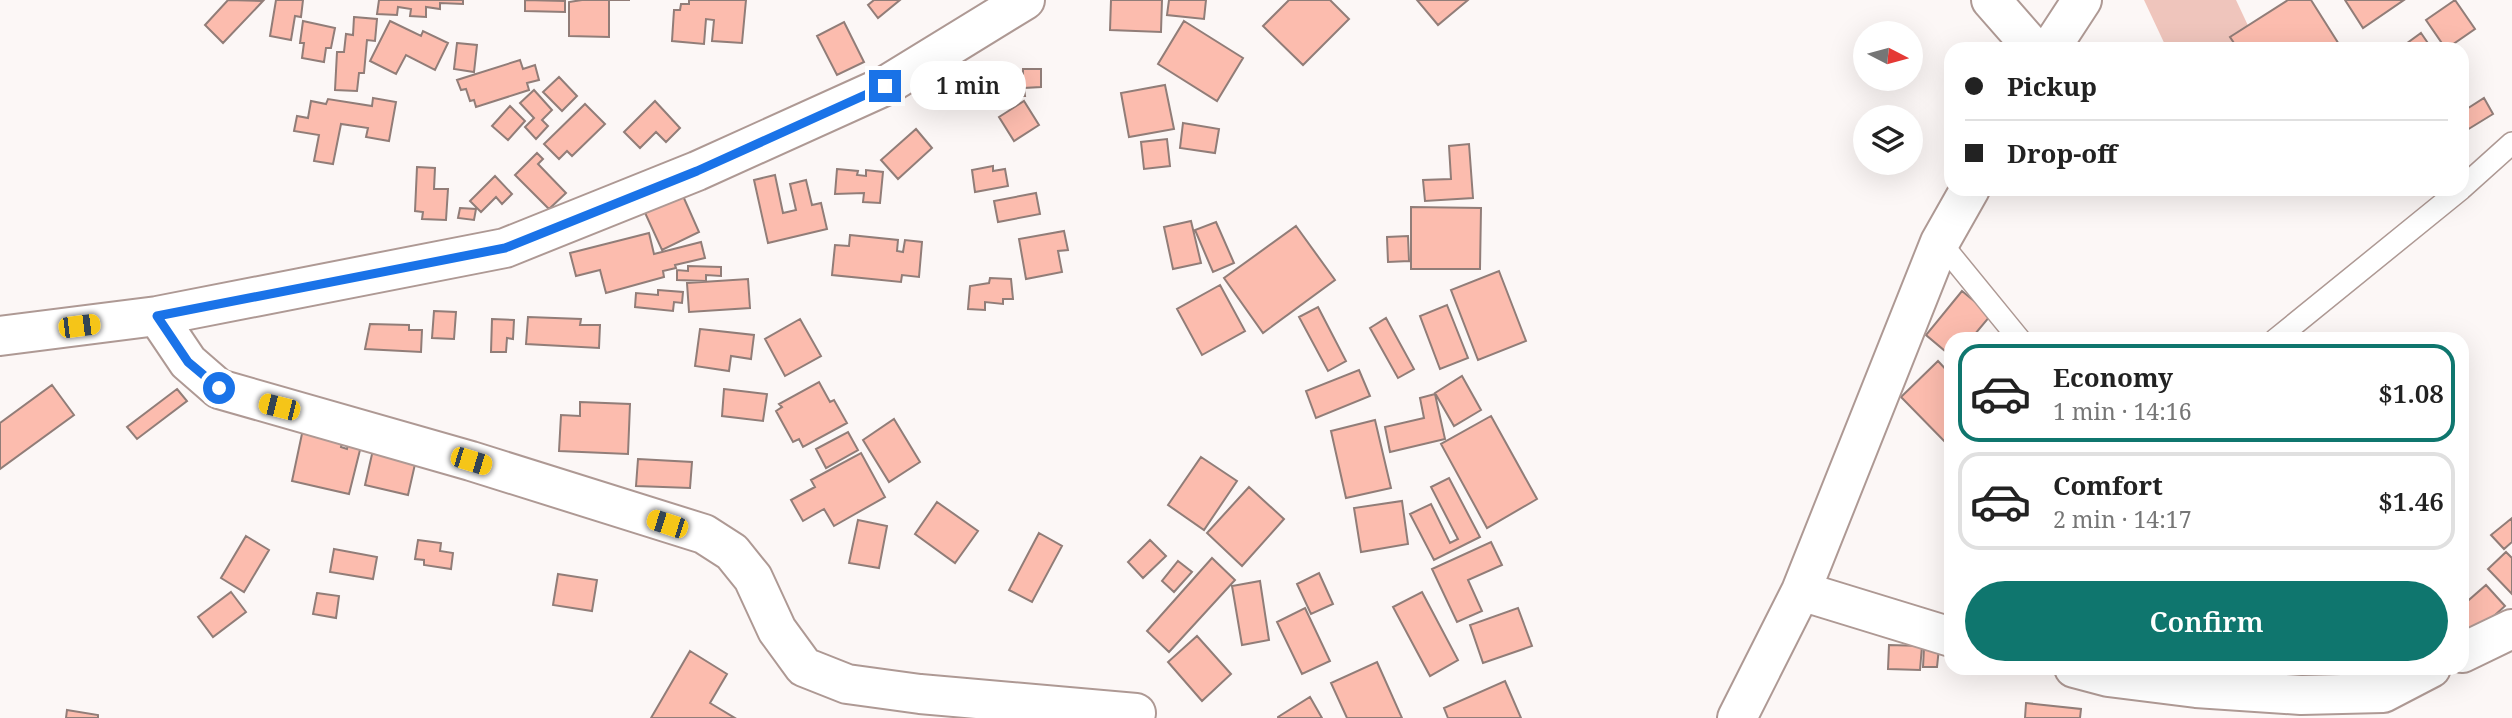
<!DOCTYPE html>
<html lang="en">
<head>
<meta charset="utf-8">
<style>
	body { margin:0; font-family:"Noto Serif",serif; background:#f6f6f6; color:#222; height:100vh; display:flex; flex-direction:column; font-size:26px; white-space:nowrap }
	* { box-sizing:border-box; margin:0 }
	p { font-size:23px; color:#767676 }
	.icon { flex:none; width:38px; height:38px; fill:none; stroke:currentColor; stroke-width:2; stroke-linecap:round; stroke-linejoin:round }
	.map { position:relative; flex:1; overflow:hidden }
	.side { position:absolute; left:1944px; top:332px; width:525px; height:343px; display:flex; flex-direction:column; background:#fff; border-radius:21px; box-shadow:0 7px 28px #0002 }
	.side>* { flex:none }
	.banner { position:absolute; left:1944px; top:42px; width:525px; height:154px; border-radius:21px; box-shadow:0 7px 28px #0002; display:grid; align-content:center; height:154px; padding:0 21px; background:#fff }
	.needle { width:46px; rotate:96deg }
	.buttons { position:absolute; left:1853px; top:21px; display:grid; gap:14px }
	.buttons a { display:grid; place-items:center; width:70px; height:70px; border-radius:50%; background:#fff; box-shadow:0 7px 28px #0002; font-size:35px }
	.end { position:absolute; width:32px; height:32px; margin:-16px; border:9px solid #1a73e8; background:#fff; box-shadow:0 0 0 4px #fff }
	.from { border-radius:50% }
	.bubble { position:absolute; height:49px; border-radius:24px; background:#fff; box-shadow:0 7px 28px #0002; font-size:23px; font-weight:600; line-height:49px; text-align:center }
	.car { position:absolute; width:21px; height:42px; margin:-21px -10px; border-radius:9px; box-shadow:0 0 5px 2px #0007; background:linear-gradient(#f5c518 24%,#345 0 40%,#f5c518 0 76%,#345 0 86%,#f5c518 0) }
	.banner b { display:flex; align-items:center; gap:24px; height:66px; font-size:26px }
	.banner b+b { border-top:2px solid #e0e0e0 }
	.banner i { width:18px; height:18px; background:#222 }
	ul { padding:12px 0 0; list-style:none }
	li { display:flex; align-items:center; gap:21px; height:98px; margin:0 14px 10px; padding:0 7px; border:4px solid #e0e0e0; border-radius:21px }
	li div { flex:1 }
	li b { display:block; font-size:26px }
	li em { font-style:normal; font-weight:600 }
	li.active { border-color:#0f766e }
	li>.icon { width:63px; height:63px; stroke-width:1.5 }
	.action { display:flex; gap:14px; margin-top:auto; padding:14px 21px }
	.action a { flex:1; height:80px; border-radius:42px; background:#0f766e; color:#fff; font-size:28px; font-weight:600; line-height:80px; text-align:center }
	.map>svg:first-child { display:block }
	.green { fill:#efc5bc }
	.building { fill:#fcbcae; stroke:#917d78; stroke-width:2 }
	.lines { fill:none; stroke-linecap:round; stroke-linejoin:round }
	.service-casing { stroke:#ae9994; stroke-width:24 }
	.minor-casing { stroke:#ae9994; stroke-width:42 }
	.service { stroke:#fff; stroke-width:21 }
	.minor { stroke:#fff; stroke-width:38 }
	.route { stroke:#1a73e8; stroke-width:9 }
</style>
</head>
<body>
<div class="map">
<svg width="2512" height="718" viewBox="0 0 2512 718">
	<rect width="100%" height="100%" fill="#fcf7f6"/>
	<!-- green -->
	<path class="green" d="M2144,0h92l15,32 -12,17h-72z"/>
	<!-- building -->
	<path class="building" d="M228,0l35,1 -40,42 -18,-18z
		M276,0h27l-2,17 -6,-1 -4,24 -21,-4z
		M379,0h84v4l-23,-1v6l-14,-2v10l-16,-1 1,-7 -13,-2 -1,8 -20,-1z
		M525,0l40,1v11l-40,-1z
		M582,0h48h-21v37l-40,-1v-34z
		M689,0h57l-4,43 -30,-2 2,-21 -8,-1 -2,25 -32,-3 2,-31h6l1,-6h8z
		M874,0h26l-22,18 -10,-13z
		M1111,0h51l-1,32 -51,-2z
		M1169,0h37l-2,19 -37,-4z
		M1289,0h41l19,19 -46,46 -40,-39z
		M1417,0h51l-30,25z
		M2288,0h23l31,49h-104l-8,-12z
		M2345,0h59l-41,28z
		M2455,0l20,29 -29,20 -20,-29z
		M354,17l23,2 -2,22 -8,-1 -3,33h-5l-2,18 -22,-1 2,-38h7l2,-18 7,1z
		M303,21l32,7 -4,20h-5l-2,14 -22,-4 2,-15h-4z
		M390,21l31,15 2,-5 25,12 -13,27 -29,-15 -10,19 -26,-13z
		M1184,21l59,37 -26,43 -59,-37z
		M844,22l20,40 -27,13 -20,-39z
		M2421,33l11,16h-33z
		M457,43l20,2 -3,27 -20,-3z
		M520,60l3,9 12,-4 4,15 -12,3 2,7 -53,17 -2,-7 -4,1 -4,-12 -5,1 -4,-10z
		M1023,69h18v18l-17,1 1,8h-23v-22h21z
		M559,77l18,19 -15,15 -19,-19z
		M1165,85l9,44 -45,8 -8,-44z
		M534,90l18,20 -10,10 6,6 -12,13 -11,-12 9,-9 -14,-15z
		M373,98l23,4 -7,39 -23,-4 2,-9 -27,-4 -8,40 -19,-3 5,-26 -25,-4 3,-15 11,2 3,-17 15,3 2,-5 44,7z
		M2484,98l9,16 -31,19v-21z
		M655,101l25,27 -14,14 -10,-10 -16,16 -16,-16z
		M1024,101l15,24 -25,16 -15,-24z
		M585,104l20,20 -33,32 -5,-5 -8,8 -15,-15z
		M510,106l15,15 -17,19 -16,-14z
		M1183,123l36,6 -4,24 -35,-5z
		M916,129l16,19 -34,31 -17,-19z
		M1167,139l3,27 -26,3 -3,-27z
		M1469,144l4,54 -48,3 -2,-21 28,-1 -2,-33z
		M537,153l6,6 -5,5 28,29 -17,16 -34,-34z
		M993,166v5l12,-2 3,17 -33,6 -3,-22z
		M417,167l18,1 -1,21h14l-2,31 -24,-1 1,-7 -8,-1z
		M837,169l21,2 -1,4 9,1v-6l17,2 -3,31 -17,-1 1,-9 -29,1z
		M775,175l8,38 13,-3 -6,-26 16,-4 6,25 9,-2 6,26 -59,14 -14,-63z
		M495,176l17,18 -10,10 -6,-7 -15,15 -11,-11z
		M679,187l20,45 -37,18 -21,-46z
		M1036,193l4,21 -42,8 -4,-21z
		M1411,207l70,1 -1,61h-69z
		M460,208l16,1 -2,11 -16,-2z
		M1191,221l10,42 -28,6 -9,-42z
		M1216,222l18,41 -21,9 -18,-42z
		M1296,226l39,54 -72,53 -39,-55z
		M1064,231l4,19 -10,1 4,21 -36,7 -7,-40z
		M649,233l5,21 47,-12 4,16 -30,7 1,3 -13,3 1,6 -58,16 -6,-23 -24,6 -6,-23z
		M850,235l48,5 -1,11 6,1 2,-12 17,2 -3,35 -17,-2 -1,7 -69,-7 3,-30 14,1z
		M1408,236l1,25 -21,1 -1,-25z
		M688,266l33,1v9l-15,-1v6l-29,-1v-10l11,1z
		M1499,271l27,70 -48,19 -27,-70z
		M990,278l21,1 2,20h-10v5l-18,-2v8l-17,-1 2,-23 19,-3z
		M748,279l2,29 -61,4 -2,-29z
		M1220,285l25,46 -43,24 -25,-46z
		M658,290l25,2 -1,11 -8,-1 -1,9 -38,-4 1,-14 22,2z
		M1962,291l29,24 -21,25h-19v16l-25,-21z
		M1447,305l21,53 -28,11 -20,-53z
		M1318,307l28,54 -18,10 -29,-54z
		M434,311l22,1 -2,27 -22,-1z
		M528,317l53,2 -1,6h20l-1,23 -73,-4z
		M1386,318l28,51 -16,9 -28,-50z
		M492,319l22,1 -1,19 -6,-1 -1,14h-15z
		M800,319l21,37 -36,20 -20,-37z
		M370,324l39,1v5h13l-1,22 -56,-3z
		M700,329l54,6 -3,24 -20,-3 -2,15 -34,-5z
		M1938,361l13,14v73l-50,-51z
		M1359,370l11,26 -54,22 -10,-27z
		M1462,376l19,34 -27,16 -19,-33z
		M819,382l11,20 4,-2 13,23 -44,24 -4,-8 -6,3 -17,-31 6,-4 -3,-3z
		M52,385l22,30 -74,54v-46z
		M177,389l10,12 -50,38 -10,-12z
		M724,389l43,5 -4,27 -41,-5z
		M1435,394l10,45 -55,13 -5,-25 39,-9 -4,-20z
		M580,402l50,2 -2,50 -69,-3 2,-36 19,1z
		M1491,416l46,83 -50,29 -46,-84z
		M894,419l26,43 -31,20 -26,-42z
		M1375,420l16,68 -45,10 -15,-67z
		M303,429l40,8 -2,10 6,2 4,-18 13,3 -15,60 -57,-13z
		M848,432l10,18 -32,18 -10,-19z
		M375,441l43,10 -10,44 -43,-10z
		M861,453l24,44 -51,29 -10,-17 -21,12 -12,-21 24,-13 -4,-7z
		M1201,457l36,24 -33,49 -36,-25z
		M638,459l54,3 -2,26 -54,-2z
		M1449,478l31,59 -46,23 -24,-46 21,-10 19,39 8,-4 -27,-52z
		M1249,487l35,32 -42,47 -35,-33z
		M1402,501l6,43 -47,8 -7,-44z
		M937,502l41,29 -23,32 -40,-29z
		M2512,518v24l-8,7 -13,-14z
		M858,520l29,6 -8,42 -30,-5z
		M1039,533l23,13 -30,56 -23,-12z
		M246,536l23,14 -25,42 -23,-14z
		M418,540l23,3 -1,8 13,2 -2,16 -27,-4v-5l-9,-1z
		M1150,540l16,16 -23,22 -15,-16z
		M1491,542l11,23 -34,15 14,31 -25,11 -25,-53z
		M334,549l43,8 -4,22 -43,-7z
		M2506,552l6,6v36l-24,-25z
		M1212,558l23,22 -66,72 -22,-21z
		M1178,561l14,11 -18,20 -12,-11z
		M1319,573l14,31 -22,10 -14,-30z
		M558,574l39,6 -5,31 -39,-6z
		M1260,581l9,59 -27,5 -10,-59z
		M2486,585l19,21 -41,37 -2,-37z
		M231,592l15,20 -33,25 -15,-20z
		M1422,592l36,68 -28,16 -37,-69z
		M317,593l22,3 -3,22 -23,-4z
		M1305,608l25,53 -28,13 -25,-52z
		M1518,608l14,38 -49,17 -13,-38z
		M1197,636l34,38 -29,27 -34,-39z
		M1889,645l33,1 -2,24 -32,-1z
		M1924,648h15l-2,19h-14z
		M690,651l37,23 -17,29 25,15h-84z
		M1377,662l25,56h-55l-16,-35z
		M2345,668h29l-20,14z
		M1505,681l16,37h-73l-4,-10z
		M1310,697l12,21h-44v-1z
		M2026,703l55,6 -1,9h-55z
		M67,710l31,5v3h-32z"/>
	<g class="lines">
		<defs>
			<path id="service" d="M2462,188l50,-45
				M1940,242l80,98
				M2275,340l186,-151"/>
			<path id="minor" d="M1991,0l43,49
				M2050,49l32,-49
				M157,316l31,46 31,27 252,72 233,73 28,18 21,26 24,52 27,37 43,17 73,10 216,19
				M0,336l157,-20 348,-68 192,-77 188,-85 140,-86
				M1801,591l150,46
				M2462,653l50,-24
				M2074,668l34,9 88,11 105,7 82,-2 48,-25
				M1737,718l64,-127 139,-349 30,-53"/>
		</defs>
		<!-- service casing -->
		<use href="#service" class="service-casing"/>
		<!-- minor casing -->
		<use href="#minor" class="minor-casing"/>
		<!-- service -->
		<use href="#service" class="service"/>
		<!-- minor -->
		<use href="#minor" class="minor"/>
	</g>
	<g class="lines">
		<!-- route -->
		<path class="route" d="M219,388l-31,-26 -31,-46 348,-68 192,-77 188,-85"/>
	</g>
</svg>
<div class="buttons">
<a><svg class="needle" viewBox="-14 -14 28 28"><path d="M0-13l5 13h-10z" fill="#e53935"/><path d="M0 13l5-13h-10z" fill="#767676"/></svg></a>
<a><svg class="icon" aria-label="layers" viewBox="0 0 24 24"><path d="M12 4l9 5-9 5-9-5zM3 14l9 5 9-5"/></svg></a>
</div>
<i class="end from" style="left:219px;top:388px"></i>
<i class="end" style="left:885px;top:86px"></i>
<div class="bubble" style="left:910px;top:61px;width:116px">1 min</div>
<i class="car" style="left:79px;top:326px;rotate:83deg"></i>
<i class="car" style="left:279px;top:407px;rotate:284deg"></i>
<i class="car" style="left:471px;top:461px;rotate:107deg"></i>
<i class="car" style="left:667px;top:524px;rotate:288deg"></i>
<div class="banner">
<b><i class="from"></i>Pickup</b>
<b><i></i>Drop-off</b>
</div>
<section class="side">
<ul>
<li class="active"><svg class="icon" aria-label="car" viewBox="0 0 24 24"><path d="M5 17H2v-5l4-1 3-4h7l3 4 3 1v5h-3M9 17h6M6 11h13"/><circle cx="7" cy="17" r="2"/><circle cx="17" cy="17" r="2"/></svg><div><b>Economy</b><p>1 min · 14:16</p></div><em>$1.08</em></li>
<li><svg class="icon" aria-label="car" viewBox="0 0 24 24"><path d="M5 17H2v-5l4-1 3-4h7l3 4 3 1v5h-3M9 17h6M6 11h13"/><circle cx="7" cy="17" r="2"/><circle cx="17" cy="17" r="2"/></svg><div><b>Comfort</b><p>2 min · 14:17</p></div><em>$1.46</em></li>
</ul>
<div class="action"><a>Confirm</a></div>
</section>
</div>
</body>
</html>
